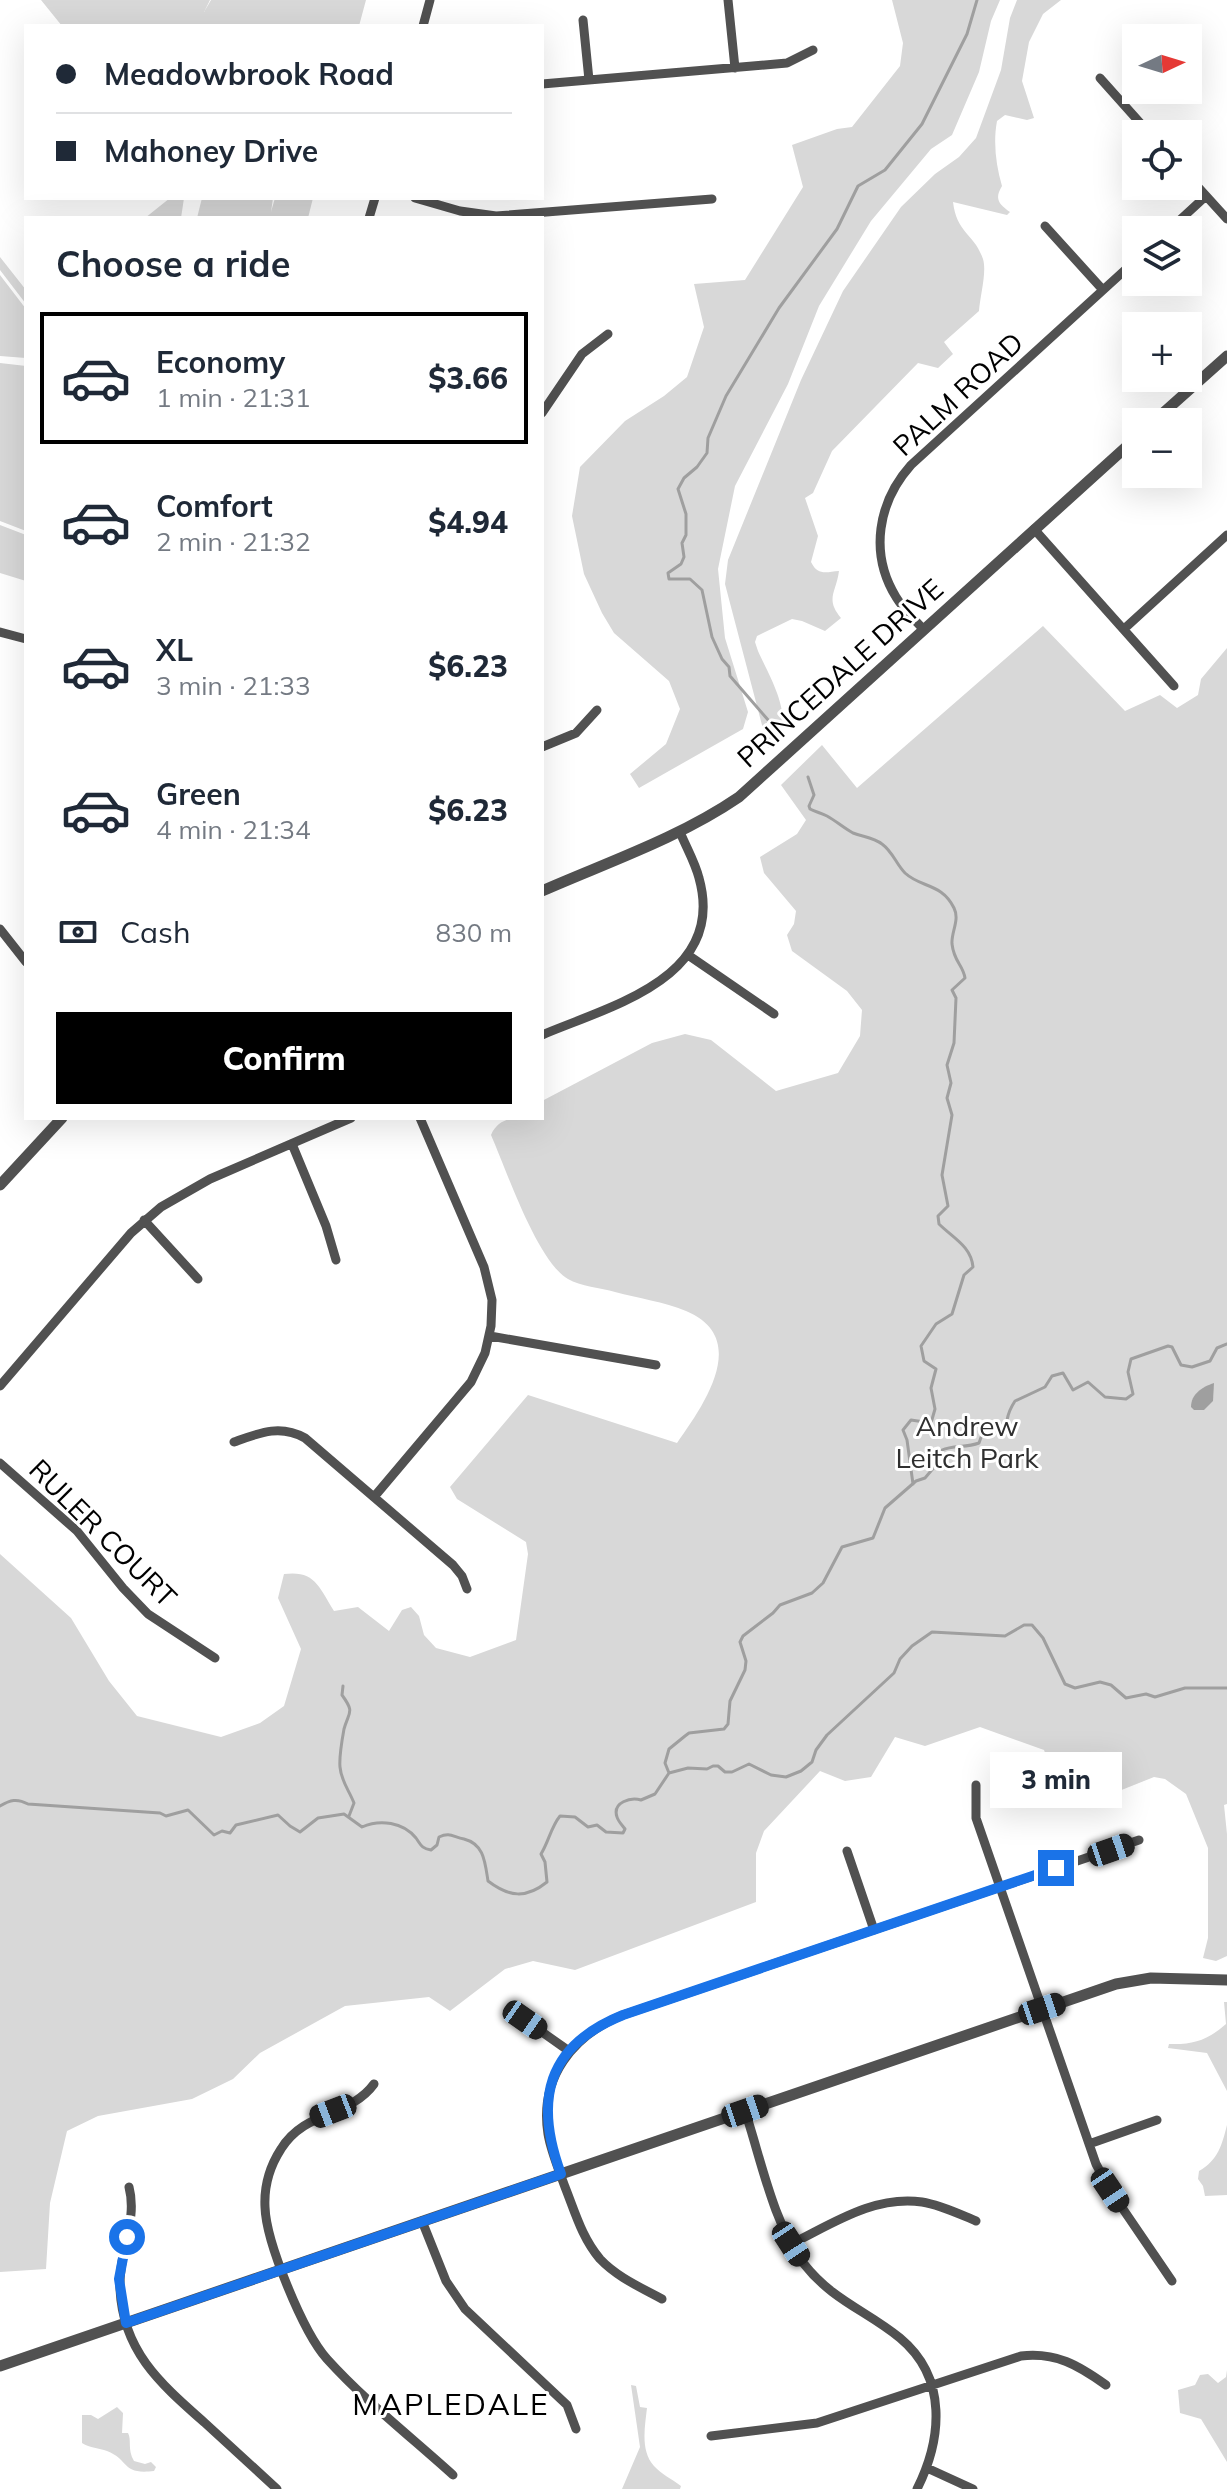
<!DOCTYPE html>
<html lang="en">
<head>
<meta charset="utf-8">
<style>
	body { margin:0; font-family:Mulish,sans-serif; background:#f6f6f7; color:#1f2937; height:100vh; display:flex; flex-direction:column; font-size:30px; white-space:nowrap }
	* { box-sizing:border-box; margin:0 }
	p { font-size:26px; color:#747a83 }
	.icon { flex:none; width:44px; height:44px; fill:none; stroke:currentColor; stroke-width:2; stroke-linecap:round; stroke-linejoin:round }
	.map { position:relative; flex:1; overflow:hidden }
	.details { position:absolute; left:24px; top:216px; width:520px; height:904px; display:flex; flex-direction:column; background:#fff; border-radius:0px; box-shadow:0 8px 32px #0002 }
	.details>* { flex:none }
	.guide { position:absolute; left:24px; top:24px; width:520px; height:176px; border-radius:0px; box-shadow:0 8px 32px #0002; display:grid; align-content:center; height:176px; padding:0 32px; background:#fff }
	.needle { width:52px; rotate:86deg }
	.fabs { position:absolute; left:1122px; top:24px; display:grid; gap:16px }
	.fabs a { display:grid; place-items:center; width:80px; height:80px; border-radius:0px; background:#fff; box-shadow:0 8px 32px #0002; font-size:40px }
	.end { position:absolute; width:36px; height:36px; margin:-18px; border:10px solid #1a73e8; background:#fff; box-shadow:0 0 0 4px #fff }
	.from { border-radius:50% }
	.bubble { position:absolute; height:56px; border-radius:0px; background:#fff; box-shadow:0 8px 32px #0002; font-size:26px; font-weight:800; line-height:56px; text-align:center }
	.car { position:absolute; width:24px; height:48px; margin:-24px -12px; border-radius:10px; box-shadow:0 0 6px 2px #0007; background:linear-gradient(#222 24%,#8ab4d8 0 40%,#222 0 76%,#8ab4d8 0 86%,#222 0) }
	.guide b { display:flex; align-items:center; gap:28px; height:76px; font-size:30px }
	.guide b+b { border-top:2px solid #e0e1e3 }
	.guide i { width:20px; height:20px; background:#1f2937 }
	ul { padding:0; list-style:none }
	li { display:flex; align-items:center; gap:24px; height:132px; margin:0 16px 12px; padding:0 16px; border:4px solid transparent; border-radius:0px }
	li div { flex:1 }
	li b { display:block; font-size:30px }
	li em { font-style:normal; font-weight:800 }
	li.current { border-color:#000 }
	li>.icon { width:72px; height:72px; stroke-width:1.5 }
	h2 { padding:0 32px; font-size:36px; line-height:96px }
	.pay { display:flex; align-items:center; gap:20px; height:88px; padding:0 32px; font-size:30px }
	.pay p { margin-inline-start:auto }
	.primary-button { display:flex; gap:16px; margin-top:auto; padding:16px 32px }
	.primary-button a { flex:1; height:92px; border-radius:0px; background:#000; color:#fff; font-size:32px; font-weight:800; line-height:92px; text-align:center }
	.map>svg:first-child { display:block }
	.green { fill:#d8d8d8 }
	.water { fill:#9f9f9f }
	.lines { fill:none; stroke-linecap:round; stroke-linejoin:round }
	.stream { stroke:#9f9f9f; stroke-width:3 }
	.minor { stroke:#515151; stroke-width:9 }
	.tertiary { stroke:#515151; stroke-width:11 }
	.route { stroke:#1a73e8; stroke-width:10 }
	.labels { text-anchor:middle; stroke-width:6; stroke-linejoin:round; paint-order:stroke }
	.street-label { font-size:28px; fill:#000; stroke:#fff }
	.park-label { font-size:28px; fill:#2f2f2f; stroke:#fff }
	.neighbourhood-label { font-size:30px; letter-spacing:2px; fill:#000; stroke:#fff }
</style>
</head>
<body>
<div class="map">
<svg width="1227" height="2489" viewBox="0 0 1227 2489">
	<rect width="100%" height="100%" fill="#fff"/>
	<!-- green -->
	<path class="green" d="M41,0h169l-6,12 7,-12h155l-7,26h-297z
		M892,0h108l-9,21 -12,51 -27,63 -21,14 -60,72 -52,85 -31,78 -53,102 -17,83 7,69 23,74 -5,17 -104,59 -9,-14 36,-30 14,-35 -11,-28 -55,-48 -12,-20 -18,-39 -12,-58 8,-49 45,-46 39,-25 23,-19 17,-50 -10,-43 51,-4 58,-93 -11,-42 45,-16 15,-2 48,-61 3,-23z
		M1017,0h44l-18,14 -14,28 -7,39 12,37 -7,2 -22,-5 -8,6c-4,22 -1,44 5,65 -8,13 -3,18 8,26l-3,3 -54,-13c4,32 21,31 30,57 4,13 -3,37 -4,52l-35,31 9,12 -15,14 -20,-5 -86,88 -19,42 -8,5 13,38 -7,26c7,14 15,10 28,9 -3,22 -14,28 2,47l-16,13 -23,-10 -10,-2 -35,17 -2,6 3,9c12,27 43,76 10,97l-43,-164 3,-24 73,-180 42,-89 58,-84 34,-33 24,-17 17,-19 25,-68 9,-52z
		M170,198h14l-3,20h-36z
		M202,198h71l-2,14 4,-14h38l-5,20h-111z
		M0,257l26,33v14l-26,-34z
		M0,275l26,34v49l-26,-2z
		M0,363l26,3v165l-26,-10z
		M0,525l26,10v46l-26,-8z
		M1043,626l82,85 35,-16 17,13 21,-13 3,-16 26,-31v1156l-3,1 3,29v122l-11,5 -13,-3 5,-20v-90l-22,-54 -21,-15 -11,-2 -65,26 -20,-2 -10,-11 -15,-40 -64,-23 -55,19 -30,-9 -24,40 -26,4 -25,-10 -56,60 -8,22v49l-181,68 -42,-9 -28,8 -55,42 -21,-14 -84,9 -85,47 -27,26 -41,20 -94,17 -31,15 -17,72 -4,66 -46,3v-718l71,64 38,63 28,35 84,21 39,-14 24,-17 17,-57 -23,-51 6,-24c31,-4 35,13 50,37l24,-4 31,24 13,-21 9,-3 8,9 5,19 12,13 34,9 46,-17 12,-86 -2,-12 -69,-43 -7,-12 78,-92 149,48c27,-38 74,-105 9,-132 -22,-9 -48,-13 -71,-19 -14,-4 -35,-6 -47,-13 -31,-18 -62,-110 -77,-144 9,-21 31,-17 51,-17v-17l110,-58 33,-9 26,6 65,51 62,-18 22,-37 2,-26 -15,-19 -55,-40 -5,-16 7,-11 2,-13 -32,-38 -4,-16 37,-23 9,-14 -25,-35 41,-40 35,43z
		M1224,2002h3v89l-20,-38 -39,-5 1,-4c24,1 39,-4 57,-20z
		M1227,2125v70l-22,1 -2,-10 -5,-7 1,-8c19,-11 23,-26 28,-46z
		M1227,2370v92l-26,-43 -21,-6 -2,-23 17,-5 5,-10 8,-1 10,9 8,-6z
		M631,2385l5,1 4,21 7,1c-2,18 -7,43 7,58 7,8 18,13 27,20l-1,3h-58l18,-42z
		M117,2407l6,6 -1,20h6c4,7 -1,16 6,28l11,3 6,-2 5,5 -2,4c-33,4 -24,-11 -47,-20 -8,-3 -17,-3 -25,-8v-28h9l7,4z"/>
	<!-- water -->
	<path class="water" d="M1214,1383l-1,18 -9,9h-10l-3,-3c0,-13 11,-20 23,-24z"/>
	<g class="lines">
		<!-- stream -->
		<path class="stream" d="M769,721l-39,-45 -1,-9 -7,-8 -10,-22 -10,-47 -12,-11h-21l-1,-6 13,-9 3,-7 -2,-14 4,-8v-21l-8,-25 6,-11 13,-11 10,-14 1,-15 18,-42 53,-88 58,-79 21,-43 27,-16 37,-46 45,-90 10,-34
			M808,777l6,18 -5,11 1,3c6,3 11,4 17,7 9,5 17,12 26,17 10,4 20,4 29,11 11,8 14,20 23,29 16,15 37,10 49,35 6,12 -3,24 -2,36 2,18 11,21 13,34l-13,12 4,8 -2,45 -7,22 4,18 -4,15 5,17 -10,60 6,31 -10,10 1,8c14,14 32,22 34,43l-9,8 -12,39 -16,10 -15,22 3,15 12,8 -5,19 4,21 -4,14 -20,-3 -8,10 4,10 6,44
			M343,1686l-1,9c13,18 7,16 2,34 -2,11 -5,27 -4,38 1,14 9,23 14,36l-5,13
			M669,1773l19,-5 19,1 6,-3h5l7,6h7l17,-8 22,11 15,2 15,-6 11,-9 4,-12 11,-15 67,-62 6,-14 12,-13 20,-14 73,4 19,-11h8l11,13 22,46 10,4 25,-6 11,3 15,13 20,-4 9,3 30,-9h42
			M0,1806c10,-6 17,-8 28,-2l132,9 6,3 22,-6 26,25 8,-4 8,2 6,-8 42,-10 12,11 10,6 18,-14 26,-4 18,13c18,-8 41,-5 54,11 5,7 5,10 15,12l6,-5 2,-8c11,-5 14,0 25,2 20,5 21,23 24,42 21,16 38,18 59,1l-2,-20 -4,-8c8,-13 10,-27 19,-38l15,1 13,10 9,-2 9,7 17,1 2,-4c-3,-4 -7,-8 -8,-12 -5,-15 14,-20 24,-17l14,-6 14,-21 -4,-10 4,-14 16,-13 4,-3 35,-4 4,-5 2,-23 15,-31 1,-9 -6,-19 3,-6 30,-23 7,-8 32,-12 11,-10 19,-36 31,-9 12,-30 31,-27 9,-3 11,-13 6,-15c11,-5 24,-2 37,-7l5,-14c36,-7 14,-2 31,-28l30,-14 7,-11 11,-3 10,17 15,-8 17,15 21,2 7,-5 -5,-22 3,-13 37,-13 4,1 9,18 11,2 18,-6 7,-13 10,-4"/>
		<!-- minor -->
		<path class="minor" d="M728,0l7,68
			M583,20l6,60
			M423,26l7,-26
			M1100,78l50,56
			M542,84l245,-21 26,-13
			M1188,176l39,43
			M415,198l45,13 36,5 216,-17
			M369,218l6,-20
			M1045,226l58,64
			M1169,230l37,-34
			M542,413l40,-59 26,-20
			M1034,529l140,157
			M1124,629l103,-94
			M924,630c-10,-11 -21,-21 -28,-33 -27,-44 -18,-95 15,-132l225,-205
			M0,632l26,7
			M542,747l34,-14 21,-23
			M0,929l26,33
			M688,955l86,59
			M542,1035c68,-29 185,-57 157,-157 -4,-16 -13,-31 -19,-46
			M292,1144l34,82 10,34
			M144,1220l54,59
			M490,1336l166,29
			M0,1386l131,-153 30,-26 49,-28 141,-61
			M234,1442c25,-9 46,-18 71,-4l148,127 9,11 5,13
			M0,1463l77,68 46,57 25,26 67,44
			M374,1497l97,-115 14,-29 6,-27 1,-26 -8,-33 -64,-149
			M976,1785v33l120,346 14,26 62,91
			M847,1851l27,79
			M525,2020l44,31
			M374,2084c-24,33 -69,26 -93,65 -11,17 -17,38 -16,58 1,35 38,125 62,152 38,42 84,78 126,116
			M745,2111c16,48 28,112 59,153 28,36 63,47 96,74 48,40 42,101 17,151
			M1089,2144l68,-24
			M129,2187c9,34 -11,66 -9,102 3,63 41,95 85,134 24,22 48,44 72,66
			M422,2221l24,60 19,28 102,96 9,24
			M791,2244c41,-20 83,-49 131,-42 19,3 37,12 54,19
			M662,2299c-22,-12 -45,-22 -62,-40 -18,-21 -25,-47 -35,-72 -6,-17 -14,-35 -17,-53 -9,-56 25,-99 75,-119l516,-175
			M711,2436l106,-13 204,-67c35,-4 57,9 85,29
			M927,2468l46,21"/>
		<!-- tertiary -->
		<path class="tertiary" d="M1153,422l74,-66
			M542,891c66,-29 137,-53 197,-94l397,-359
			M0,1185l62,-67
			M0,2366l1116,-382 35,-6 76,2"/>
	</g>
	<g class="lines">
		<!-- route -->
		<path class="route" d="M127,2237l-8,42 7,44 435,-149c-27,-73 -15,-128 62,-159l433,-147"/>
	</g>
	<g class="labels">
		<!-- street labels -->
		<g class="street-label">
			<text transform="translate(958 394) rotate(-43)" y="10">PALM ROAD</text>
			<text transform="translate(840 673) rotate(-42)" y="10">PRINCEDALE DRIVE</text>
			<text transform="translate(103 1533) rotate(45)" y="10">RULER COURT</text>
		</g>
		<!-- park labels -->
		<g class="park-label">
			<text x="967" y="1436">Andrew<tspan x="967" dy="32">Leitch Park</tspan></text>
		</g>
		<!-- neighbourhood labels -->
		<g class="neighbourhood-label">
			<text x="451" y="2415">MAPLEDALE</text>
		</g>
	</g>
</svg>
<div class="fabs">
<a><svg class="needle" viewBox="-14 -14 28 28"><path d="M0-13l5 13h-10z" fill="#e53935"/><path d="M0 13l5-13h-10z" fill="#747a83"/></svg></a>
<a><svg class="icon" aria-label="locate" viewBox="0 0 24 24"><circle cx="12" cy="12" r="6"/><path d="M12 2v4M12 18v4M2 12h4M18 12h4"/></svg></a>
<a><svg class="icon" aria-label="layers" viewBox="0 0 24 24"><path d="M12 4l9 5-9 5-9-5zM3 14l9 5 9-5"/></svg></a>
<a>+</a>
<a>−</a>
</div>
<i class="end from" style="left:127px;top:2237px"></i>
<i class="end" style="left:1056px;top:1868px"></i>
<div class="bubble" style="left:990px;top:1752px;width:132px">3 min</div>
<i class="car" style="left:1111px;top:1850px;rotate:71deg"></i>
<i class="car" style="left:1042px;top:2009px;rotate:72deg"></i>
<i class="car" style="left:525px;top:2020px;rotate:125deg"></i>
<i class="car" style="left:333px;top:2111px;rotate:249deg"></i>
<i class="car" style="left:745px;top:2111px;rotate:71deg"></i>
<i class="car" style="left:1110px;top:2190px;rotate:146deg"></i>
<i class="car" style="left:791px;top:2244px;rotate:147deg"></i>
<div class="guide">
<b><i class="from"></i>Meadowbrook Road</b>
<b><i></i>Mahoney Drive</b>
</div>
<section class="details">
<h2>Choose a ride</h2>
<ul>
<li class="current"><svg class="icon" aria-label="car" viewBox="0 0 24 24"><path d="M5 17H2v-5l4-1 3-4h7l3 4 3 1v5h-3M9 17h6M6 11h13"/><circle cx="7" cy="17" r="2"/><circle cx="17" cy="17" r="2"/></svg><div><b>Economy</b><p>1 min · 21:31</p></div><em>$3.66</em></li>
<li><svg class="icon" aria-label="car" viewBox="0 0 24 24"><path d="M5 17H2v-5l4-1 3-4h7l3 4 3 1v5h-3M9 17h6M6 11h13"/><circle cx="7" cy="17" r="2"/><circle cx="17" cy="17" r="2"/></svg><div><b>Comfort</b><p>2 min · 21:32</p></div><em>$4.94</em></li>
<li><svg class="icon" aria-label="car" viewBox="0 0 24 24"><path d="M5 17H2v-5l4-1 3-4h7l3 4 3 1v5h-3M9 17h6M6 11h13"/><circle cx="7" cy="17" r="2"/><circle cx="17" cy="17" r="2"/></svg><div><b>XL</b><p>3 min · 21:33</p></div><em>$6.23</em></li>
<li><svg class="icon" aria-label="car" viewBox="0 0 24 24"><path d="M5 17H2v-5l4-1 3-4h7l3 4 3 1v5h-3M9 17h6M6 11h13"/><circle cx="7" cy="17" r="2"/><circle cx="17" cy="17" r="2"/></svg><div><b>Green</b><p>4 min · 21:34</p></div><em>$6.23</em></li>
</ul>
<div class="pay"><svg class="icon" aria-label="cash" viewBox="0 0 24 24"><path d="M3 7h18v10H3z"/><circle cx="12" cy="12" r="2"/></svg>Cash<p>830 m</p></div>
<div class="primary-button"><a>Confirm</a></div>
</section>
</div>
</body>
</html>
